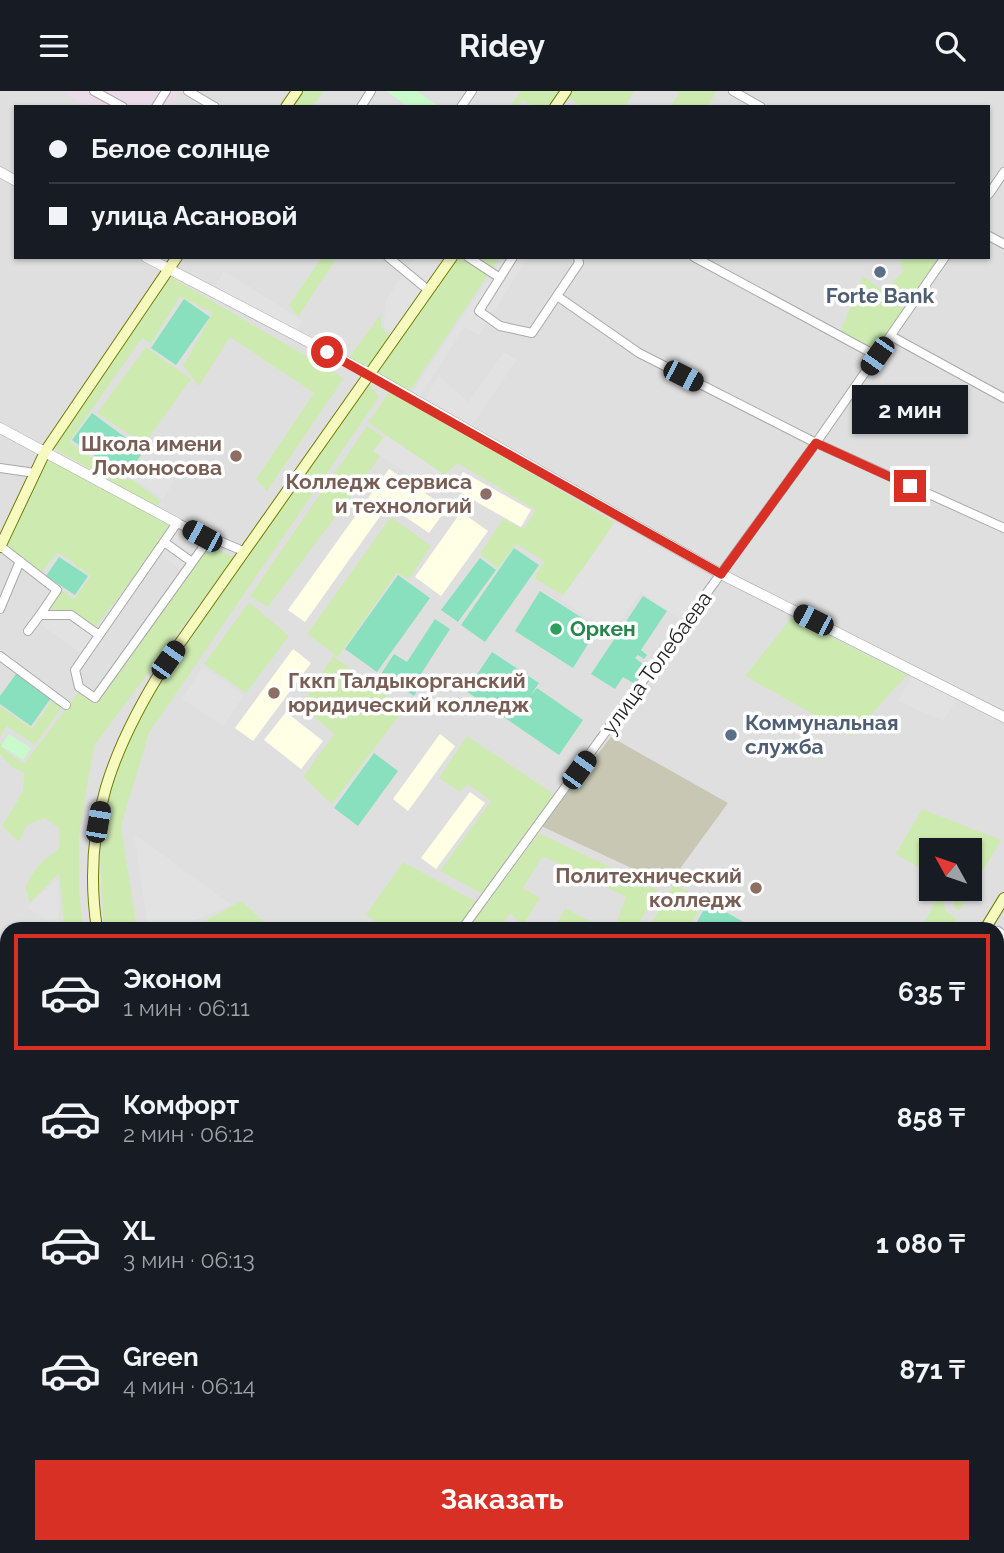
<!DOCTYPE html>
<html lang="ru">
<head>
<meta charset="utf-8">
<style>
	body { margin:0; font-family:Raleway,sans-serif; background:#242831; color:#f1f3f6; height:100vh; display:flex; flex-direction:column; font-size:26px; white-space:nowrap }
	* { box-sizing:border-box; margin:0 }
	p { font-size:23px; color:#9ea1a6 }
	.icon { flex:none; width:38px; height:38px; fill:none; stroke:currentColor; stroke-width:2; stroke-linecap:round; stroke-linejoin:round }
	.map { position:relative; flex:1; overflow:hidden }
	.drawer { position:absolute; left:0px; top:831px; width:1004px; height:632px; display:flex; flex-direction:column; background:#171b24; border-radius:21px 21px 0 0; box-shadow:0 2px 5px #0004 }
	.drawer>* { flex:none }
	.top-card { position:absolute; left:14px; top:14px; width:976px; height:154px; border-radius:0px; box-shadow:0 2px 5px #0004; display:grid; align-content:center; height:154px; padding:0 35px; background:#171b24 }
	.needle { width:46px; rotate:310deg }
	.controls { position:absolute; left:919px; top:747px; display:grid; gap:14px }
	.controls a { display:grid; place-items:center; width:63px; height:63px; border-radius:0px; background:#171b24; box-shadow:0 2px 5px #0004; font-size:35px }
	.end { position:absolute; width:32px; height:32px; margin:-16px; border:9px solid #d93025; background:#fff; box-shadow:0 0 0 4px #fff }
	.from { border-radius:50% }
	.bubble { position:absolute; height:49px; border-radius:0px; background:#171b24; box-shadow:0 2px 5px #0004; font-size:23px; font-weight:700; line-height:49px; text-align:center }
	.car { position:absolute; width:21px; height:42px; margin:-21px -10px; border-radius:9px; box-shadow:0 0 5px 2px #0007; background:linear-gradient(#222 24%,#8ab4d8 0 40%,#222 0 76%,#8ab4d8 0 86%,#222 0) }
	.top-card b { display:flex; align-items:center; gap:24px; height:66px; font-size:26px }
	.top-card b+b { border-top:2px solid #363941 }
	.top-card i { width:18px; height:18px; background:#f1f3f6 }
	ul { padding:12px 0 0; list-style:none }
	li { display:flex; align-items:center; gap:21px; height:116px; margin:0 14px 10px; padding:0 21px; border:4px solid transparent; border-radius:0px }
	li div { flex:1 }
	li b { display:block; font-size:26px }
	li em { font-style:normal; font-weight:700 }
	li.selected { border-color:#d93025 }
	li>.icon { width:63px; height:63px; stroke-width:1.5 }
	.action { display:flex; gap:14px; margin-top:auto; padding:14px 35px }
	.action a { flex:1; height:80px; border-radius:0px; background:#d93025; color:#fff; font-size:28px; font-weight:700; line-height:80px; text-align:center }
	header { display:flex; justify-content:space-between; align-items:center; height:91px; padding:0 35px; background:#171b24; font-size:32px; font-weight:700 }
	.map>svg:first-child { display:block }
	.residential { fill:#e0dfdf; fill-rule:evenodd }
	.industrial { fill:#ebdbe8 }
	.education { fill:#ffffe5 }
	.construction { fill:#c7c7b4 }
	.grass { fill:#cdebb0 }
	.park { fill:#c8facc }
	.pitch { fill:#88e0be }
	.parking { fill:#e2e2e2 }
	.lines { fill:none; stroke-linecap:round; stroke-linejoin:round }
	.minor-casing { stroke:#a9a9a9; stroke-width:10 }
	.tertiary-casing { stroke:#a9a9a9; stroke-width:11 }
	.secondary-casing { stroke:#707d05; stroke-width:12 }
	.minor { stroke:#fff; stroke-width:8 }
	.tertiary { stroke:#fff; stroke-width:10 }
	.secondary { stroke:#f7fabf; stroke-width:10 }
	.route { stroke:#d93025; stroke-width:9 }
	.service-dot { fill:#5c6f8a; stroke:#fff; stroke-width:2.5 }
	.education-dot { fill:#8d6e63; stroke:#fff; stroke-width:2.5 }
	.leisure-dot { fill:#2e9e5b; stroke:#fff; stroke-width:2.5 }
	.labels { text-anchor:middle; stroke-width:7; stroke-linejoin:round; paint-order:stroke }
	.service-label { font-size:21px; font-weight:bold; fill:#4e5e75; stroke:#fff }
	.education-label { font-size:21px; font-weight:bold; fill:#785e54; stroke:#fff; text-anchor:end }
	.leisure-label { font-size:21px; font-weight:bold; fill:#27864d; stroke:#fff; text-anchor:start }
	.street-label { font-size:21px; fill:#222; stroke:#fff }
</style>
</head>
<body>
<header><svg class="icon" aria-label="menu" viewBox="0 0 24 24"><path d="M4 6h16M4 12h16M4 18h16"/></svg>Ridey<svg class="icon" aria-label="search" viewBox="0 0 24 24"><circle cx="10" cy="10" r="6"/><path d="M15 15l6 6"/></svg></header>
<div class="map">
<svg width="1004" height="1462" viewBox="0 0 1004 1462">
	<rect width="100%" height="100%" fill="#f2efe9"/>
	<!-- residential -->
	<path class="residential" d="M0,0h1004v1462h-1004zM16,16h973v150h-973zM931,760h39v38h-39zM7,838h991v618h-991z"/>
	<!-- industrial -->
	<path class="industrial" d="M61,0h119l-9,16h-83z
		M998,1048l6,5v248l-6,-3z"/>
	<!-- education -->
	<path class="education" d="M389,378l58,39 -18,25 -41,-28 -83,117 -17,-12z
		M463,381l68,38 -10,17 -67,-38z
		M461,421l27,19 -47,65 -26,-19z
		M293,558l18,14 -58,78 -18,-13z
		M286,621l37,29 -22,28 -37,-29z
		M440,643l15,12 -47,65 -15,-12z
		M470,701l15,11 -49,66 -15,-11z"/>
	<!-- construction -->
	<path class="construction" d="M611,646l117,66 -60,82 -127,-59z"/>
	<!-- grass -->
	<path class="grass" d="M302,0h22l-12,16h-22z
		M521,0h41l-11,16h-16l-13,-7 -4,7h-8z
		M570,0h64l-9,16h-43l-16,-11z
		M675,0h41l-8,16h-38l9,-14z
		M322,166h15l-39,60 -9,-12z
		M456,166h44l-91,135 -34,-20z
		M904,166h35l-64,95 -34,-19 1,-6 21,-51 21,16 20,-22 -4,-6z
		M171,186l173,101 -77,113 -11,-12 58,-86 -84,-56 -31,49 -16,-20 30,-53 -33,-17 -29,48 -9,-6 -73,104 54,37 10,1 28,21 -5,6 -103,-59z
		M381,223v12l8,10 -22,34 -19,-11z
		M146,256l45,32 -47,65 -47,-31z
		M368,291l11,15 -230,336 -28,93 16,103h-33l-4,-77 15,-86 45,-94z
		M391,299l223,132 -47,76 -33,-20 10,-17 -28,-17 -18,24 -18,-14 23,-35 21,10 12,-19 -78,-47 -15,13 -75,-54z
		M367,335l24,16 -123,165 -18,-11z
		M49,365l124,69 -78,103 -24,-16 -23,-3 14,-18 12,8 17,-23 -33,-24 -17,21 -37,-28z
		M391,426l40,29 -22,33 -12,-6 -59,84 -31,-23z
		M207,454l27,12 -140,189 -15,88v56l4,39h-9l-10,-7 -5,-49 -29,30 -5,-16c5,-8 10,-19 17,-25 16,-15 19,-6 17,-34l-14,-10 -18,7 -8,17 -17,-16 21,-35 1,-18 -12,-6 -12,-13v-13l5,10 19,13 54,-71 18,9z
		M249,511l40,34 -43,57 -42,-29z
		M792,526l115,58 -55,61 -107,-60z
		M333,565l72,52 -73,96 -29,-27 31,-43 -33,-29z
		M53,608l8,9 -26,37 -28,-19 -7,11v-31l32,23z
		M467,645l88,59 -72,99 -43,-23 51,-70 -23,-17 -8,8 -21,-14z
		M922,718l79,31 -42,71 -5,-3 1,-19h15v-38h-39v23l-35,-20z
		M539,742l119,57 -22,39h-22l12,-32 -83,-41 -20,32 17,10 -17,27 -13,-12 -10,16h-34z
		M403,771l74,40 -21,27h-70l-20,-14z
		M674,793l31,16 -17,29h-40z
		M942,800l3,19 11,9 -6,10h-30z
		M241,810l31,28h-71l-1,-5z
		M565,817l39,21h-50z
		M0,1118l7,20v72l-7,2z
		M7,1219v51l-7,3v-52z
		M742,1456h81v6h-64l-2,-4 -13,1z"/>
	<!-- park -->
	<path class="park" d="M386,0h31l23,16h-31z
		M9,643l22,14 -8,12 -22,-14z"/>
	<!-- pitch -->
	<path class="pitch" d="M184,208l26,18 -34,48 -25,-17z
		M92,322l52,38 -19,26 -53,-37z
		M514,457l25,17 -54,77 -24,-17z
		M59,466l29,19 -13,19 -29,-19z
		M480,467l16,12 -38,52 -17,-12z
		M398,484l32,23 -53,74 -32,-23z
		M540,500l58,37 -25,40 -58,-37z
		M643,505l24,15 -26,39 6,5 -3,4 -6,-4 -3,3 12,9 -12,17 -12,-7 -8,12 -24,-15z
		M435,528l15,10 -29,45 5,3 -12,19 -33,-22 13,-20 13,8z
		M492,561l47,31 -9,13 7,-8 46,32 -24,35 -93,-64z
		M16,583l35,24 -20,28 -31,-22v-8z
		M374,662l24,18 -40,55 -24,-18z
		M708,811l48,27h-63z"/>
	<!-- parking -->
	<path class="parking" d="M415,166h33l-18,27 -22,-17z
		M503,166h25l-49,78 -15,-8 -46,72 -5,-8z
		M224,180l79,50 -7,10 -82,-43z
		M403,183l21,17 -32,44 -8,-9 1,-24z
		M504,261l13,8 -47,68 -45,-27 13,-26 30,27z
		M386,344l62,42 -11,16 -64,-42z
		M143,367l32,22 -12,19 -33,-23z
		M615,432l96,54 -30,43 -40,-29 -29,43 -51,-35z
		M178,436l25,14 -21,29 -21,-15z
		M68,526l26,18 -14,18 -42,-31z
		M203,576l41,28 -21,31 -41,-27z
		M914,581l45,24 -16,25 -45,-20z
		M134,743l98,71 -60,24h-24z
		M58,788l1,50h-15l5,-7 -22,-15z"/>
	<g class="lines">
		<defs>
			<path id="minor" d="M94,0l29,16
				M188,0l27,16
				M733,0l28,16
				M156,16l10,-16
				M361,16l10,-16
				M461,16l11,-16
				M989,103l15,-22
				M989,145l15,8
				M388,166l40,33
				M468,166l32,21
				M513,166l-34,54 21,15 32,7 47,-70 -1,-6
				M694,166l183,99
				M557,205l82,57 177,90 188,85
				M891,245l113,62
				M0,377l35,5
				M209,448l-114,159 -16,-11 -4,-17 102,-147 66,28
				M164,451l28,20
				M0,455l57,44 -17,25h31l28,20
				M0,518l20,-48
				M28,540l12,-16
				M0,565l66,49
				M462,838l354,-486 129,-186
				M998,840l6,4
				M0,975l7,-2
				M7,1084l-6,9 6,19
				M0,1277l7,-2
				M0,1379l7,3
				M192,1456l8,6
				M333,1456l7,6
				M387,1462l3,-4 5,4"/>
			<path id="tertiary" d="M0,81l16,9
				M146,166l222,116 353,201 283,143
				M0,337l177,95
				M0,911l7,-2
				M656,1456v6"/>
			<path id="secondary" d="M286,16l11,-16
				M555,16l11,-16
				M0,456l46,-97 131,-193
				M97,838c-16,-104 16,-183 71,-269l284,-403
				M985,838l19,-31
				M505,1456l7,6
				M523,1456l12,4h24
				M640,1456l6,6"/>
		</defs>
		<!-- minor casing -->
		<use href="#minor" class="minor-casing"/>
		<!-- tertiary casing -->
		<use href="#tertiary" class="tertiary-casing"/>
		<!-- secondary casing -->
		<use href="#secondary" class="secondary-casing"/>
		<!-- minor -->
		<use href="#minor" class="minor"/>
		<!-- tertiary -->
		<use href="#tertiary" class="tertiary"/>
		<!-- secondary -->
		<use href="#secondary" class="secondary"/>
	</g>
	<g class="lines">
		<!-- route -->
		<path class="route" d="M327,261l394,222 95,-131 94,43"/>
	</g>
	<!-- markers -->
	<g class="service-dot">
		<circle cx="880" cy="181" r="7"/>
		<circle cx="731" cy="644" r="7"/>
	</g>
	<g class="education-dot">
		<circle cx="236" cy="365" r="7"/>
		<circle cx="486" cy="403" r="7"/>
		<circle cx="274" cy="602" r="7"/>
		<circle cx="756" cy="797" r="7"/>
	</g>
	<circle class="leisure-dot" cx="556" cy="538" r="7"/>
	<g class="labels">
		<!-- service labels -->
		<g class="service-label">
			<text x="880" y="212">Forte Bank</text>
			<text x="745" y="639" text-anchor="start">Коммунальная<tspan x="745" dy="24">служба</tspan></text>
		</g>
		<!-- education labels -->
		<g class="education-label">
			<text x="222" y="360">Школа имени<tspan x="222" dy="24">Ломоносова</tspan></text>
			<text x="472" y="398">Колледж сервиса<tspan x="472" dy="24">и технологий</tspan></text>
			<text x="288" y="597" text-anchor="start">Гккп Талдыкорганский<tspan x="288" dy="24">юридический колледж</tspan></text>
			<text x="742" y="792">Политехнический<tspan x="742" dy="24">колледж</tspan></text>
		</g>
		<!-- leisure labels -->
		<g class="leisure-label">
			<text x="570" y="545">Оркен</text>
		</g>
		<!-- street labels -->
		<g class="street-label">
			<text transform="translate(657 572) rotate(-54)" y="7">улица Толебаева</text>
		</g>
	</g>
</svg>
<div class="controls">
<a><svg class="needle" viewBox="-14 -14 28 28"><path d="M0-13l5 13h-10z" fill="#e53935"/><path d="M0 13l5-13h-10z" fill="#9ea1a6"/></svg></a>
</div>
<i class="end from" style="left:327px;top:261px"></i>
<i class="end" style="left:910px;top:395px"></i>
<div class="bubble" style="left:852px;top:294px;width:116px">2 мин</div>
<i class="car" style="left:877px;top:265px;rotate:215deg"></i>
<i class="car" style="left:683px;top:285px;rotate:117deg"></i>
<i class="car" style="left:202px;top:445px;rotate:298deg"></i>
<i class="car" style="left:813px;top:529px;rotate:297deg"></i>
<i class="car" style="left:168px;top:569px;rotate:35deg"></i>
<i class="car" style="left:579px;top:679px;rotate:36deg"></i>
<i class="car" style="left:98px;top:731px;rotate:10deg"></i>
<div class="top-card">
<b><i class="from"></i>Белое солнце</b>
<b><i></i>улица Асановой</b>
</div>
<section class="drawer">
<ul>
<li class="selected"><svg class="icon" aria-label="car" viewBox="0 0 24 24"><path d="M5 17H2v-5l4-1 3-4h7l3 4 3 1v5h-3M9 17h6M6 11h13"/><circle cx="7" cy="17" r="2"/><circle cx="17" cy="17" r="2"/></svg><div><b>Эконом</b><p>1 мин · 06:11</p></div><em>635 ₸</em></li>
<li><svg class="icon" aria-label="car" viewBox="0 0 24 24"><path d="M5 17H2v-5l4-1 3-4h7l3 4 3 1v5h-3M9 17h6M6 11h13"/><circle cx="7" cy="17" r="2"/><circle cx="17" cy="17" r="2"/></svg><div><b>Комфорт</b><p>2 мин · 06:12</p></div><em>858 ₸</em></li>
<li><svg class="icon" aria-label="car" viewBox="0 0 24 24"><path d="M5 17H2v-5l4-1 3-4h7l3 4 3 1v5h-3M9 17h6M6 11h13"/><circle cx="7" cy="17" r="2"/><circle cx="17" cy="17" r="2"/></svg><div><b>XL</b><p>3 мин · 06:13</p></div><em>1 080 ₸</em></li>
<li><svg class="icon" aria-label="car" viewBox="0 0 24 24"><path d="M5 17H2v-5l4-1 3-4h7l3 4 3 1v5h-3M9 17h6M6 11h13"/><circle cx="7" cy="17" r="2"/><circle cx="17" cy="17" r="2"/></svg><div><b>Green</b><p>4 мин · 06:14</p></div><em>871 ₸</em></li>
</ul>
<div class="action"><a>Заказать</a></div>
</section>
</div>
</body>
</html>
